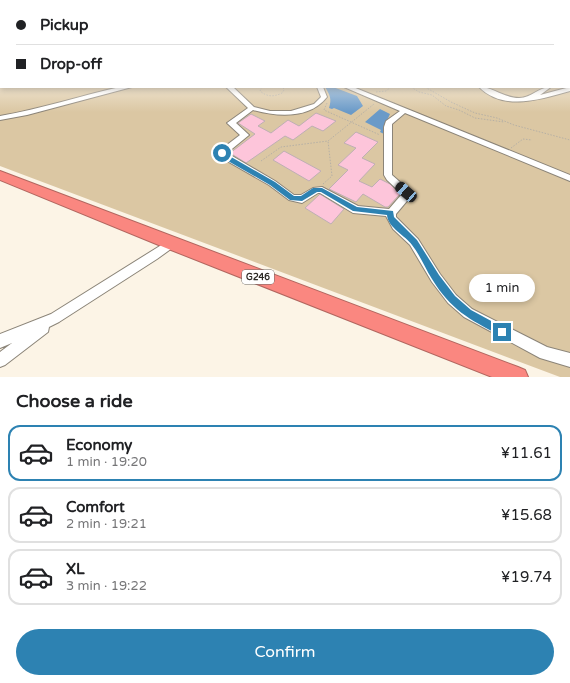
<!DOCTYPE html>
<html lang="en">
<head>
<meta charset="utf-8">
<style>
	body { margin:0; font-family:"Varela Round",sans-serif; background:#f6f6f6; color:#202124; height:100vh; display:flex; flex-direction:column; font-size:15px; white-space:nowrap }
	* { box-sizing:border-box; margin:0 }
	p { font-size:13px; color:#757577 }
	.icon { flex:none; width:22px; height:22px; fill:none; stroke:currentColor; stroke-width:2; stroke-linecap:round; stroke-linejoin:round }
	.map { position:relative; height:377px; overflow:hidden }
	.drawer { display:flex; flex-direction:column; background:#fff; flex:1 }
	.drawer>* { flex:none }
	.guide { position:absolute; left:0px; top:0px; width:570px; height:88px; box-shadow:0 2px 6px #0003; display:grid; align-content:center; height:88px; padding:0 16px; background:#fff }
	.end { position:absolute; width:18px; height:18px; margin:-9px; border:5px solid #2d82b2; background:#fff; box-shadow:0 0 0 2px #fff }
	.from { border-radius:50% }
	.bubble { position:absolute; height:28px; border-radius:14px; background:#fff; box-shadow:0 2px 6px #0003; font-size:13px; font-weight:600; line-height:28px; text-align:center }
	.car { position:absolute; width:12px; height:24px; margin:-12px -6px; border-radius:5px; box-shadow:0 0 3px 1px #0007; background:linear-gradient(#222 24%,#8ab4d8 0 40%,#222 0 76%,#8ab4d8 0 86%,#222 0) }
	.guide b { display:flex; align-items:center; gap:14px; height:38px; font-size:15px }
	.guide b+b { border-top:1px solid #e0e0e0 }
	.guide i { width:10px; height:10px; background:#202124 }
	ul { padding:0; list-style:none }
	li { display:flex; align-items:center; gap:12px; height:56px; margin:0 8px 6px; padding:0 8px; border:2px solid #e0e0e0; border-radius:12px }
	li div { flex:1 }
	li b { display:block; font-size:15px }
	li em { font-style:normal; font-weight:600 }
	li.on { border-color:#2d82b2 }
	li>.icon { width:36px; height:36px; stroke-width:1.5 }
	h2 { padding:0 16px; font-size:18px; line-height:48px }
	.action { display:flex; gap:8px; margin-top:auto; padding:8px 16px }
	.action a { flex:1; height:46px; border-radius:24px; background:#2d82b2; color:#fff; font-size:16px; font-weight:600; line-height:46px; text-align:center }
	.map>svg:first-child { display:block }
	.green { fill:#dbc7a3 }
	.water { fill:#6a9ac8 }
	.building { fill:#fdc5da; stroke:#beafb4 }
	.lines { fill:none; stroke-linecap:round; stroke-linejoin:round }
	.minor-casing { stroke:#8b8478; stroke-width:2 }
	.highway-casing { stroke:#b2665f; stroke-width:2 }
	.path { stroke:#b6b0a5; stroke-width:1; stroke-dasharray:1.5 1.5; stroke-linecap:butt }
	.minor { fill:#fff; fill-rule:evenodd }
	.highway { fill:#fa8780; fill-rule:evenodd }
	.route { fill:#2d82b2 }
	.labels { text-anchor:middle; stroke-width:3.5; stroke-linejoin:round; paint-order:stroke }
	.shield { fill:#fff; stroke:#6b6865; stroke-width:1 }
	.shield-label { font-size:9px; font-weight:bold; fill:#2b2823 }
</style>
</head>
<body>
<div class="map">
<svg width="570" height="377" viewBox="0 0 570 377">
	<rect width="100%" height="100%" fill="#fcf4e6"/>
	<!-- green -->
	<path class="green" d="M0,59l1,28h568l1,-28v318h-10l-560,-211z"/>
	<!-- water -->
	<path class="water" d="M325,87h8l24,9 6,10 -12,9 -17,-7 -2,1 -3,-1c3,-9 1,-13 -4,-21z
		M380,109l10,5 -6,13v7l-4,-2 1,-2 -16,-8z"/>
	<!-- building -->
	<path class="building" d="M316,113l20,8 -13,10 -11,-5 -19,14 -8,-4 -39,27 -16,-10 25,-19 -17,-11 13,-9 14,7 -7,5 13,7 17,-13 11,6z
		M356,132l22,10 -16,16 13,6 -16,17 13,6 8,-8 10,5 10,10 -12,13h-3l-22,-13 -7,8 -27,-13 19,-19 -10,-5 18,-17 -12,-5z
		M284,151l37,20 -12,10 -36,-21z
		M320,194l24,15 -13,15 -26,-16z"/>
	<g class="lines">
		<defs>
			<path id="minor" d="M569,73h1v4h-1z
				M120,87h12l-105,28 -27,5v-4c41,-7 80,-20 120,-29z
				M226,87h7l21,20 16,4h21l23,-7 7,-7 -4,-10h6l4,10c-17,22 -49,20 -74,13l-17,13 13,12 -22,18 48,28 19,14h7l12,-7 9,-1 36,19 31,3 13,-15 -15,-14 -3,-5v-48l2,-6 14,-10 -56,-24h9l217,88v6l-165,-68 -13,11v51l17,15 3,5 -16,19v3l22,22 22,35 16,21 16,14 75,38 23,6v14l-30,-9 -76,-41 -16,-14 -16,-21 -22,-37 -17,-16 -7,-13 -33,-3 -33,-20h-2l-16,10 -13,-3 -20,-15 -49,-28 -2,-4 1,-2 21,-16 -13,-12 21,-15z
				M479,87c14,0 25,11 40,11 13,0 19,-11 32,-11l-11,8 30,-8v4c-29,8 -66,21 -91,-4z
				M171,239l4,1 1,3 -1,3 -18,13 -98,63 -10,5 -1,5 -43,33 -5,2v-15l12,-9 -12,5v-14l51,-20z"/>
			<path id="highway" d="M0,171l518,196 7,3 3,7h-36l-326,-129 -166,-68z"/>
		</defs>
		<!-- minor casing -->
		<use href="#minor" class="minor-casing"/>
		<!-- highway casing -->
		<use href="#highway" class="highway-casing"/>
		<!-- path -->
		<path class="path" d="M262,87l-2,4c7,6 14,6 22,2l2,-3 -1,-3
			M411,87l8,5 13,3 14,11 13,4 16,8 29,4
			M425,87l26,15 24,11 22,5 17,7 56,15
			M376,92l10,-1 5,-4
			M327,103l-3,7 56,25
			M511,148l12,-9 9,1
			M261,161l20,-14 47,-6 46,-37
			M323,184l9,-8 -4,-35"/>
		<!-- minor -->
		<use href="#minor" class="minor"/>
		<!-- highway -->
		<use href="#highway" class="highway"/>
	</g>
	<!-- sky -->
	<linearGradient id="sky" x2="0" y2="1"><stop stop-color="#75aadb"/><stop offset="0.53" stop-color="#fefaf4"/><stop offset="1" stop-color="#fefaf4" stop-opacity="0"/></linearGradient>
	<rect width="570" height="112" fill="url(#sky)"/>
	<!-- route -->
	<path class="route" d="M220,152h5l1,2 49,28 19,14h7l12,-8h9l35,19 36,4 1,6 23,23 22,35 16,21 16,14 35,19 1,3 -1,3 -4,1 -3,-1c-30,-16 -48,-25 -67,-56 -7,-11 -12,-24 -20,-34 -6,-9 -24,-17 -25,-30l-34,-4 -32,-19h-4l-15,9 -12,-1 -20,-15 -49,-28z"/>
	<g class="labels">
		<!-- shield labels -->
		<rect class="shield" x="242" y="270" width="32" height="14" rx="3"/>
		<g class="shield-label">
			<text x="258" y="280">G246</text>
		</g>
	</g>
</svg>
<i class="end from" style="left:222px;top:153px"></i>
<i class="end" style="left:502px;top:332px"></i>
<div class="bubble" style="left:469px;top:274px;width:66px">1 min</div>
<i class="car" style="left:406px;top:192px;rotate:311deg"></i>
<div class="guide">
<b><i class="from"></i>Pickup</b>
<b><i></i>Drop-off</b>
</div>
</div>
<section class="drawer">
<h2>Choose a ride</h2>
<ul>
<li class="on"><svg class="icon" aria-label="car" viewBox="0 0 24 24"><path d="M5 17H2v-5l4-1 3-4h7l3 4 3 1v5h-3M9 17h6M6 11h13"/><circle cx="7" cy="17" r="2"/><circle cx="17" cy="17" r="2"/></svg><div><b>Economy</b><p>1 min · 19:20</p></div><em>¥11.61</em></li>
<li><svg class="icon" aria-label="car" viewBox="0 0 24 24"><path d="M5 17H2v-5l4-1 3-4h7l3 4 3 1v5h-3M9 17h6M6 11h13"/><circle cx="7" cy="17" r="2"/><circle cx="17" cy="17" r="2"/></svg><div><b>Comfort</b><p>2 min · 19:21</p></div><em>¥15.68</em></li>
<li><svg class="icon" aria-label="car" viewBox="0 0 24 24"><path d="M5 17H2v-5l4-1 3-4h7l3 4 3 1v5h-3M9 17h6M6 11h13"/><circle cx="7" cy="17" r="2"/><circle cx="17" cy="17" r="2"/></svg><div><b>XL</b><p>3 min · 19:22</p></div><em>¥19.74</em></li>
</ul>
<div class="action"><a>Confirm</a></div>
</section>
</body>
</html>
